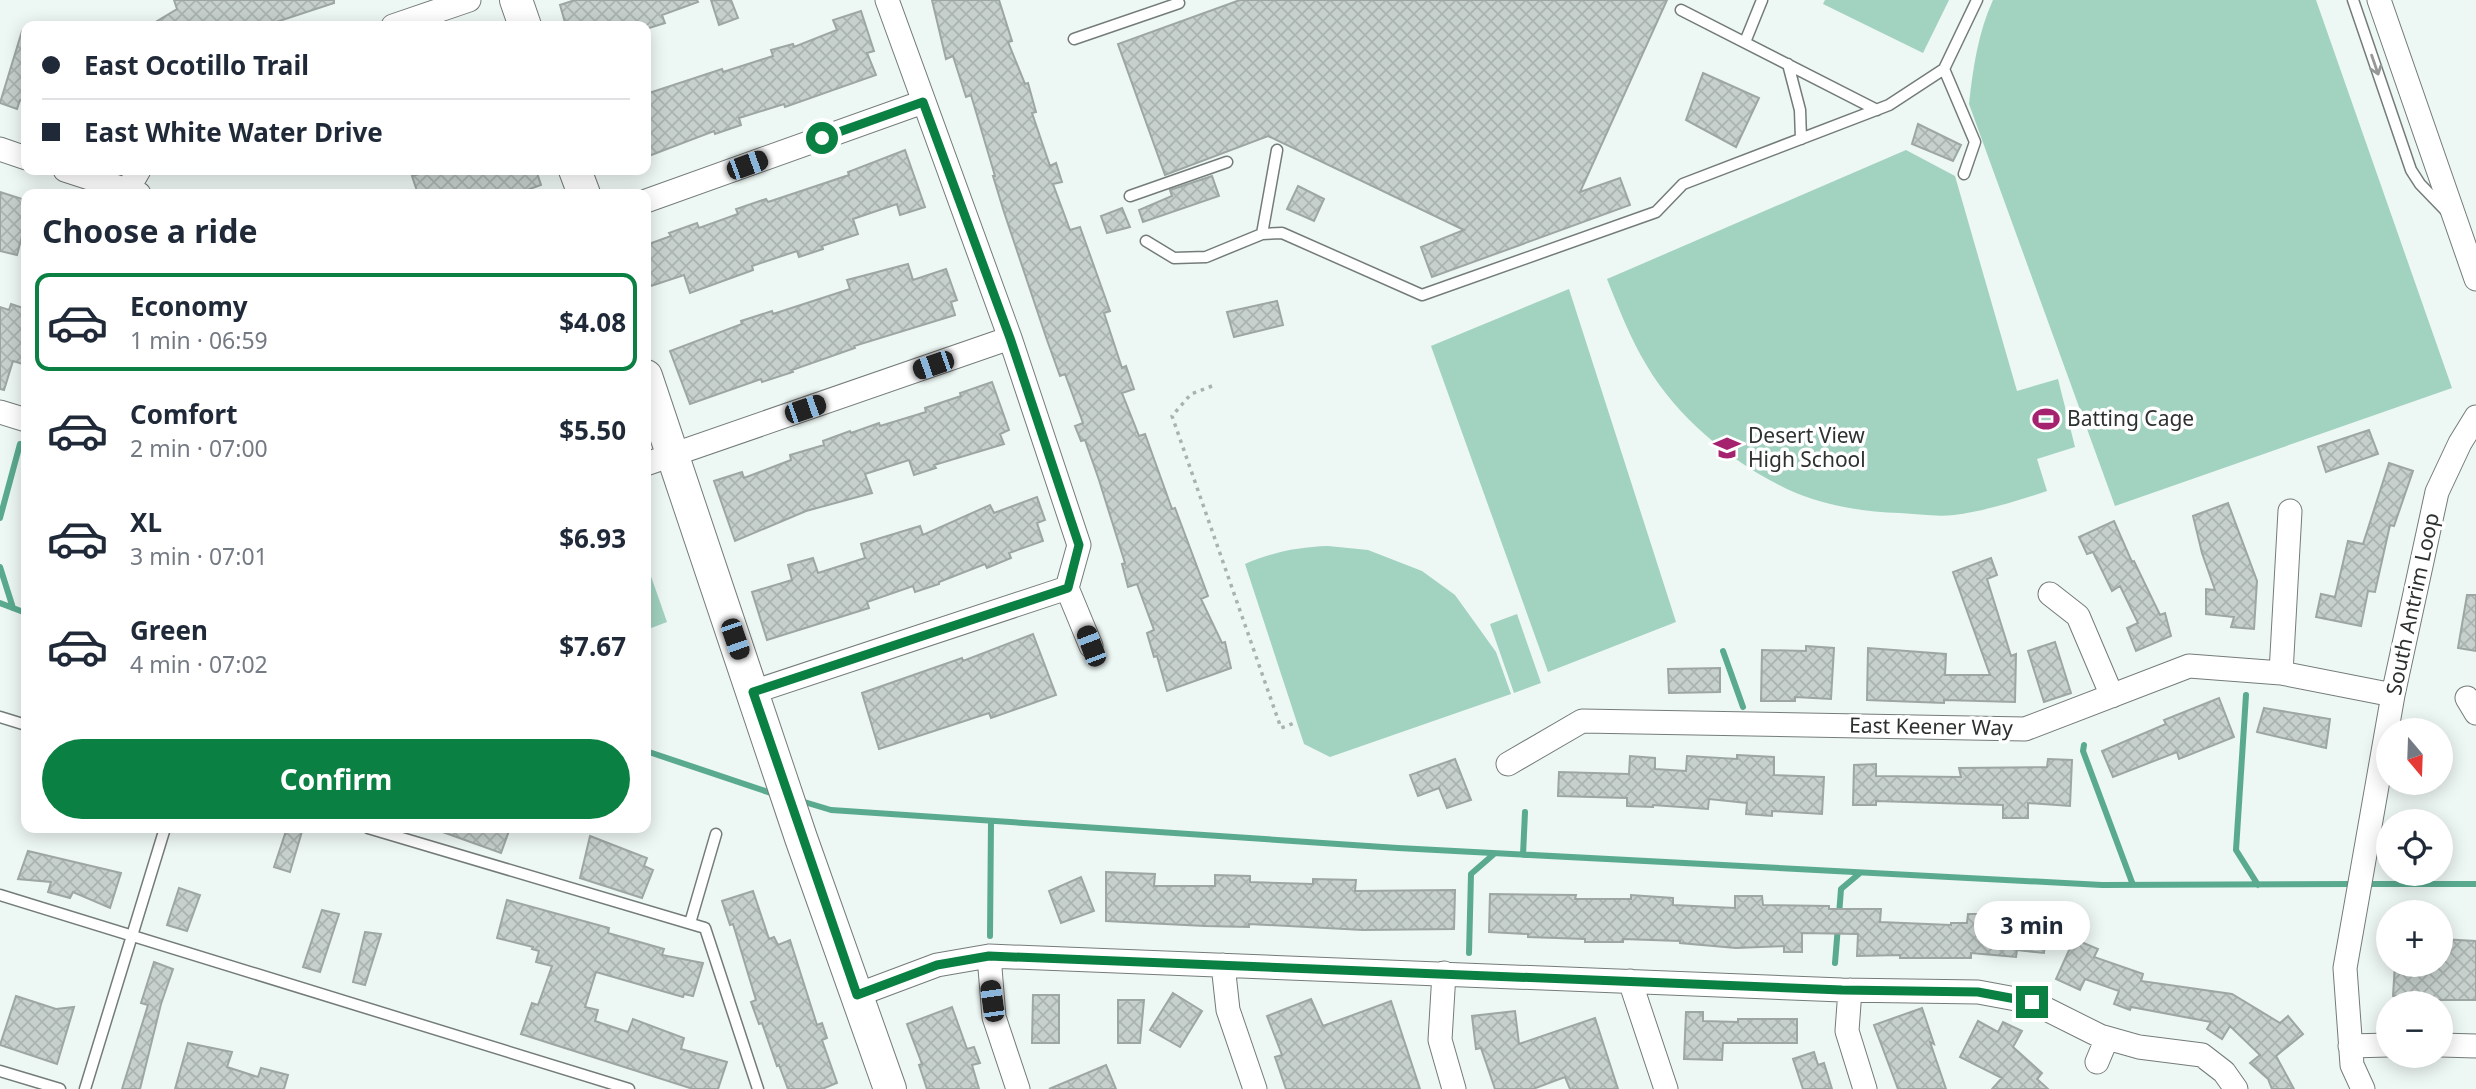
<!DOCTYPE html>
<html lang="en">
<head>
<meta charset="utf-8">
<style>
	body { margin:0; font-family:"Noto Sans",sans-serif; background:#f2f2f3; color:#1f2937; height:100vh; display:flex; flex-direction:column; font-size:26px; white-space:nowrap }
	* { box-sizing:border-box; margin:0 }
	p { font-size:23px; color:#747a83 }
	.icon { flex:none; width:38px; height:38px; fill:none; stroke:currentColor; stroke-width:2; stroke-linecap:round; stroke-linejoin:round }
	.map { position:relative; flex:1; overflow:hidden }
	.panel { position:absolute; left:21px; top:189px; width:630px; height:644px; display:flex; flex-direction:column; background:#fff; border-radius:14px; box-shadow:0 4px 18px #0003 }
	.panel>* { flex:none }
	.hud { position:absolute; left:21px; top:21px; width:630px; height:154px; border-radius:14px; box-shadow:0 4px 18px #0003; display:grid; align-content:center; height:154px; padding:0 21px; background:#fff }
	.needle { width:46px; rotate:161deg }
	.fabs { position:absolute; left:2376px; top:718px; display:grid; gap:14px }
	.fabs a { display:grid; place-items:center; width:77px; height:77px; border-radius:50%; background:#fff; box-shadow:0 4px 18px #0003; font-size:35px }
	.end { position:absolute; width:32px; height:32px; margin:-16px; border:9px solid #0b8043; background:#fff; box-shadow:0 0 0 4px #fff }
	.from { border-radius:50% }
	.bubble { position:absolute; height:49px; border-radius:24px; background:#fff; box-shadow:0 4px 18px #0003; font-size:23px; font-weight:700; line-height:49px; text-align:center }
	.car { position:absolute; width:21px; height:42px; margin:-21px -10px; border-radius:9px; box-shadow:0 0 5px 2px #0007; background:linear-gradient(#222 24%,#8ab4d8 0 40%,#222 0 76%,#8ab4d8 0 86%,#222 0) }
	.hud b { display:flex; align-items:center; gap:24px; height:66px; font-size:26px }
	.hud b+b { border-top:2px solid #e0e1e3 }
	.hud i { width:18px; height:18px; background:#1f2937 }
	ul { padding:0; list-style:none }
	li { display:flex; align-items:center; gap:21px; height:98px; margin:0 14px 10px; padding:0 7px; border:4px solid transparent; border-radius:14px }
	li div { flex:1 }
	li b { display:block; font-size:26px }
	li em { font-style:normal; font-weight:700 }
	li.selected { border-color:#0b8043 }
	li>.icon { width:63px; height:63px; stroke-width:1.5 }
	h2 { padding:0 21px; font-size:32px; line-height:84px }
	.cta { display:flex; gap:14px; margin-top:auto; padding:14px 21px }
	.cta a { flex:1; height:80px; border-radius:42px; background:#0b8043; color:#fff; font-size:28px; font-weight:700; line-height:80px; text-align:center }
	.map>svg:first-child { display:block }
	.green { fill:#a2d2c0 }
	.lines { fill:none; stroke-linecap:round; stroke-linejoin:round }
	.stream { stroke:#5aaa90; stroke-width:6 }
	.building { fill:url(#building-cross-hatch); stroke:#9da6a3; stroke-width:2 }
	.lane-casing { stroke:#747c79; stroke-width:13 }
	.street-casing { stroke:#747c79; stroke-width:25 }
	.secondary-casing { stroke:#747c79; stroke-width:34 }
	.path { stroke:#aab2af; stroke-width:3.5; stroke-dasharray:3.5 5; stroke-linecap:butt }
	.lane { stroke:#fff; stroke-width:10 }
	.street { stroke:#fff; stroke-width:23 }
	.secondary { stroke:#fff; stroke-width:32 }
	.oneway { stroke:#969898 }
	.route { stroke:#0b8043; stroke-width:9 }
	.labels { text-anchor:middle; stroke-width:7; stroke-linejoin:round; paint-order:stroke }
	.poi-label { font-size:21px; fill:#2d3130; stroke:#fff; text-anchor:start }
	.street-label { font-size:21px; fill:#2d3130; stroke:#fff }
</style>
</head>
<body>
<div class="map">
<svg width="2476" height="1089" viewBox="0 0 2476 1089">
	<defs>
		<pattern id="building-cross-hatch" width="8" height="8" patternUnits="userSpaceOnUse" patternTransform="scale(1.75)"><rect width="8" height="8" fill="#c6d0cc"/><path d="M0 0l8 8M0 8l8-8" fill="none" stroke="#aab3b0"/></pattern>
	</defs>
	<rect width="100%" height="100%" fill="#edf7f3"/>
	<!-- green -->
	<path class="green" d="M1825,0h124l-26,53 -100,-49z
		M1993,0h323l136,388 -337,118 -146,-402c4,-36 9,-71 24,-104z
		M1906,150l49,26 62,215 41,-12 17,68 -38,12 10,32c-30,10 -62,20 -93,24 -17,2 -37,-1 -54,-2 -35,-1 -72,-7 -104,-20 -58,-25 -117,-73 -149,-127 -17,-28 -28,-57 -40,-87z
		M1569,289l107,333 -128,50 -117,-326z
		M1328,546l40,4 54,21 33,24 41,57 15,42 -181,63 -26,-13 -59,-180c29,-12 52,-17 83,-18z
		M646,562l21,60 -21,8z
		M1517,614l24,69 -27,10 -24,-69z"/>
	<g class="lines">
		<!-- stream -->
		<path class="stream" d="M0,518l20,-74
			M0,567l13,41
			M0,603l26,10
			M1723,651l20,56
			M2246,695l-10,155 22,35
			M2084,745l-1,6 50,134
			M646,751l131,44
			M801,801l30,9 567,38 704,37 252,-1
			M1523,855l2,-43
			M2365,884h111
			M1839,915l2,-26 19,-16
			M990,936l1,-115
			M1469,953l2,-79 23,-20
			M1835,963l3,-37"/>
	</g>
	<!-- building -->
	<path class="building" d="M174,0h160v3l-70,23h-115l28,-17z
		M575,0h122l1,2 -36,13 3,8 -19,6v-3h-80l-6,-21z
		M711,0h20l7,18 -19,7z
		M932,0h67l13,41 -4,1 17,42 3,-1 8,29 -4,1 18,53 6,-3 6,19 -9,2 17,46 10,-3 30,84 -6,2 18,55 4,-2 8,23 -12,4 17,43 6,-2 27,75 3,-1 33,88 -7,3 21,44 3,-1 6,26 -64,23 -10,-35 -3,1 -7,-24 7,-3 -17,-46 -9,3 -6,-23 3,-1 -26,-83 -14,-40 -4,1 -6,-15 8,-3 -18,-49 -5,2 -13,-36 -43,-128 -11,-36h2l-24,-81 -5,2 -13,-41 -7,3z
		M1240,0h427l-87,192 40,-14 10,27 -198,72 -11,-30 43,-17 -196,-94 -103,39 -47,-131z
		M861,11l13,40 -7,2 9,22 -91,32 -1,-3 -45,14 2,7 -26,9 -1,-3 -68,26v-63l76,-25 1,3 50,-16 -2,-6 22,-6 1,3 43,-17 -4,-10z
		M22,31h4v71l-6,-2 -3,9 -17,-6z
		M1703,73l56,25 -23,49 -50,-27z
		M1918,124l43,21 -8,16 -41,-17z
		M905,150l20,57 -25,8 -3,-11 -44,15 5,15 -36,12 1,3 -24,8 -2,-6 -45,15 1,4 -63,23 -6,-18 -33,11 -5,-15v-26l25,-9 -2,-3 28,-10 2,5 39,-14 -2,-5 30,-10 2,3 81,-27 -1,-3z
		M434,170h102l5,15 -14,5 2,4h-111l-6,-18z
		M1212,176l7,20 -76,26 -4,-12 33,-14 -2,-6z
		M1298,186l26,13 -10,22 -27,-12z
		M0,192l22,7v5l4,1v16l-9,34 -17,-4z
		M1122,208l8,19 -23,6 -6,-17z
		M908,264l5,16 33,-11 11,31 -6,2 4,13 -101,31 1,2 -63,22 1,2 -31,10 -1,-3 -71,25 -20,-53 72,-27 -1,-3 31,-10 1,3 77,-25 -3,-9z
		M1277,301l6,24 -49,12 -7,-25z
		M11,304l15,5v56l-13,-4 -9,29 -4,-1v-82l9,3z
		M992,382l17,48 -9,4 4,10 -70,21 2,3 -22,7 -5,-15 -44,14 7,19 -66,18 -71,30 -21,-60 28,-9 2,6 47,-18 -1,-5 34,-10 -1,-4 27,-10 1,2 28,-10 1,3 46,-14 -1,-4 36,-12 -1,-3z
		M2369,430l9,24 -52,18 -8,-25z
		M2389,463l24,8 -19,55 -4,-1 -15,67 -7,-1 -7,35 -45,-9 5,-23 14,3 13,-56 15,3z
		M1037,497l8,23 -8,3 6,18 -34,12 2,5 -24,10 -2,-4 -46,18v2l-24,8 -2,-6 -46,16 2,6 -102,32 -15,-48 40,-12 -4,-15 25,-7 5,15 47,-15 -4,-14 59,-18 3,9 67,-30 4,8z
		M2228,503l29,78 -3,48 -23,-2 3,-10 -28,-3v-25l9,1 -13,-37 -9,-37z
		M2114,521l18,41 2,-1 26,54 5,-2 6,23 -35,15 -9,-23 11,-5 -18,-37 -8,5 -19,-39 -6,2 -8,-17z
		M1991,558l6,17 -10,4 24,77 5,-2 -1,48 -71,-2v3l-77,-3 1,-52 78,6 -1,21h45l-37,-103z
		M2467,595h9v56l-18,-3z
		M1033,634l23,61 -65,23 -2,-5 -110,36 -17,-56 100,-35 1,3z
		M2055,642l16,51 -27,9 -16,-51z
		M1806,646l28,2 -3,51 -36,-2v4h-34l1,-51 44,1z
		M1720,668v24l-51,1 -1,-24z
		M2219,698l15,39 -55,22 -2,-7 -64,25 -11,-26 64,-27 -2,-4z
		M2264,708l66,11 -4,29 -69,-16z
		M1737,755l37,2v18l50,2 -2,37 -50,-3v5l-26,-2 1,-11 -38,-4 -1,10 -55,-4v2l-26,-1v-8l-69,-2 1,-24 70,2 1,-18 25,2v11l31,2 1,-15 50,3z
		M1455,759l16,41 -24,8 -8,-20 -21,8 -8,-21z
		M2048,759l24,1 -2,46 -42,-3v15h-25v-13l-127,-4v4h-23l1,-40 22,-1v12l85,1 -2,-9 88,-1z
		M287,828h16l-13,44 -16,-5z
		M437,828h73l-9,25 -64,-23z
		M590,836l57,22 -3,8 9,4 -11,28 -62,-20z
		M28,851l93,22 -11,35 -37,-16 -3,6 -22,-6 3,-10 -33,-3z
		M1106,872l49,2 -1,12h61v-11l35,1v6l63,2v-5l43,1 -1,11 100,-1 -1,39 -91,1 -114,-6v3l-44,-1 -99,-5z
		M1081,877l13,34 -33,12 -12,-32z
		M179,888l21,7 -13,36 -20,-6z
		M753,891l16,48 5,-2 4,8 12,-5 27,85 5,-2 5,15 -5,2 15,43 -15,6h-34l-9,-24 -2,1 -15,-43 -3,1 -8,-22 5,-2 -23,-76 -3,1 -8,-24z
		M1490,894l86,1 -1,4h56v-4l42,3v7l62,3v-12h27l1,9 66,1v3h52l-1,13 71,3v-2h16l1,-9h42l21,2 2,8 14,1 -3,28 -27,-3 -1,7 -45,-4v5h-71v-3l-43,1 1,-22 -56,-1v19h-18v-6l-48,2 -56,-5v-2l-57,-2v3h-38v-3l-57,-2v-3l-39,-2z
		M507,900l102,28 -1,5 56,16 -2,6 41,8 -10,33 -9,-2 -1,3 -87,-25 -11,35 13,3 -3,11 33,11 5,-13 51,19 -3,11 46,13 -9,27h-25l-172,-55 11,-31 6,2 14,-39 -16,-4 3,-11 -7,-2 1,-2 -36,-9z
		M322,910l17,4 -19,58 -17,-5z
		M365,932l16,2 -16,51 -12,-3z
		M2074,939l24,10 -4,8 49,17 -2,7 91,13 48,29 8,-7 15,18 -27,22 18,33h-22l-4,-10 -18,-16 10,-8 -30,-29 -8,13 -15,-10 4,-7 -80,-15 -1,3 -16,-6 5,-13 -34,-12 -5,11 -24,-11z
		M2441,939l35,2v59h-58l-25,-4 2,-32h46z
		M154,962l19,7 -12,35 -21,85h-18l26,-84 -7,-2z
		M1173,993l29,18 -22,36 -30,-17z
		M1033,995h26v48h-27z
		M16,996l40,13 18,-2 -17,57 -57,-19z
		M1311,999l12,27 68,-25 29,88h-134l-11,-32 7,-2 -15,-39z
		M1118,1000h26l-4,43h-22z
		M952,1007l15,42 7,-2 6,16 -8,2 7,24h-52l-8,-24 3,-1 -15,-40z
		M1922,1008l12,36 -4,-2 16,47h-48l-24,-64z
		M1515,1011l4,33 76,-26 23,71h-48l-5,-12 -32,12h-38l-14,-41 -5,1 -4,-33z
		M1686,1012h17v9l35,1v-3h59v24h-74l-1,17 -38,-1z
		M1978,1021l20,11 5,-10 19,9 -9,16 29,26 -5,6 11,10h-56l10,-11 -42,-21z
		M188,1043l44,9 -5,15 31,10 3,-9 27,7 -4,14h-109z
		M1814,1052l4,13 6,-2 8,26h-29l-10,-30z
		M1106,1065l10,24h-67z"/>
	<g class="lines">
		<defs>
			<path id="lane" d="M2353,0l58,170 9,14 27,28
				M1681,10l196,100
				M1074,39l105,-36
				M1745,42l17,-42
				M1788,64l12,46 1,29
				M1944,69l31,73 -11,32
				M1130,196l97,-34
				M1262,234l15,-84
				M1146,241l28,17 32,-1 56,-23 20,-1 140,62 234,-83 27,-28 206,-79 55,-36 33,-69
				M0,717l26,8
				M368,828l337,100 53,161
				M0,895l629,194
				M690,923l26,-89
				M0,1071l60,18
				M85,1089l80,-261"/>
			<path id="street" d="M887,0l123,338 69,207 -12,43 24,58
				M2379,0l97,279
				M393,26l76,-26
				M0,149l26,9
				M65,170l74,24
				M128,189l11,-19
				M646,201l277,-99
				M0,412l26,8
				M646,464l364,-126
				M2050,594l28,22 34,80
				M2281,673l9,-162
				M753,692l314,-104
				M2467,698l9,15
				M1508,764l74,-43 443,8 164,-63 92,7 112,22
				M989,956l5,61 24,72
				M1223,965l5,45 27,79
				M1444,973l-4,67 14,49
				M1630,981l36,108
				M1850,990l-3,41 18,58
				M857,995l80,-30 52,-9 853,34 136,2 54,10 68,34 39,11 63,8 22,17 12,17
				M2441,1045l35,1
				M2350,1046l39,-1
				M2097,1062l10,-24
				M2363,1089l-11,-24 -7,-97 48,-273 44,-203 23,-49 16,-26"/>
			<path id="secondary" d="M516,0l9,26
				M575,170l9,24
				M646,376l155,462 89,251"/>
		</defs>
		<!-- lane casing -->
		<use href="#lane" class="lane-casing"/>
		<!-- street casing -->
		<use href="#street" class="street-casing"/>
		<!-- secondary casing -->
		<use href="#secondary" class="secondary-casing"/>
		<!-- path -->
		<path class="path" d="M1212,386l-21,8 -19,22 109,312 16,-6"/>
		<!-- lane -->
		<use href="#lane" class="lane"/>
		<!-- street -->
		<use href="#street" class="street"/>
		<!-- secondary -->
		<use href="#secondary" class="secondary"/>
	</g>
	<!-- one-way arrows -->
	<defs><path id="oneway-shaft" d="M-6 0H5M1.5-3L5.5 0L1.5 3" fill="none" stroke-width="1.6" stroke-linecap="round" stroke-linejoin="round" transform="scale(1.75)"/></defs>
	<use class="oneway" href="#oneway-shaft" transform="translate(2375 65) rotate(71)"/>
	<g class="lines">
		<!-- route -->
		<path class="route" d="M822,138l101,-36 87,236 69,207 -11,43 -315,104 104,303 80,-30 52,-9 853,34 136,2 54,10"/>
	</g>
	<!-- icons -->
	<defs>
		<symbol id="stadium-bare" viewBox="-9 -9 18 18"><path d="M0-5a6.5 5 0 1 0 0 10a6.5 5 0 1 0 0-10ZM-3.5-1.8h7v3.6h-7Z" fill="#a5226f" stroke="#fff" stroke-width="2.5" paint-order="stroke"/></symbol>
		<symbol id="school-bare" viewBox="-9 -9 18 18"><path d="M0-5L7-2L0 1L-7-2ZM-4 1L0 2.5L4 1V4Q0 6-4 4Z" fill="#a5226f" stroke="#fff" stroke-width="2.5" paint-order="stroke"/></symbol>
	</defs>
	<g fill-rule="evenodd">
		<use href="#stadium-bare" x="2027" y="400" width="38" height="38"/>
		<use href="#school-bare" x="1708" y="429" width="38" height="38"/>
	</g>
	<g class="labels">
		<!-- poi labels -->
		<g class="poi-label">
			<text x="2067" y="426">Batting Cage</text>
			<text x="1748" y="443">Desert View<tspan x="1748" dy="24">High School</tspan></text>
		</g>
		<!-- street labels -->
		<g class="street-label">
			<text transform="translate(2413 604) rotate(-78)" y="7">South Antrim Loop</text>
			<text transform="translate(1931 727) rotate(1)" y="7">East Keener Way</text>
		</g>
	</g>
</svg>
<div class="fabs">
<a><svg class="needle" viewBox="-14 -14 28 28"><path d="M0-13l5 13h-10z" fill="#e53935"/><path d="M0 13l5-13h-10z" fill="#747a83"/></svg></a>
<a><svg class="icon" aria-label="locate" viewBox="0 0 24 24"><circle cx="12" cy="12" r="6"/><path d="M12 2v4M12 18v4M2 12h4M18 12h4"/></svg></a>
<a>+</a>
<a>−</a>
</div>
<i class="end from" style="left:822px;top:138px"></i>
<i class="end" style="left:2032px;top:1002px"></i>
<div class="bubble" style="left:1974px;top:901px;width:116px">3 min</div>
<i class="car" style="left:747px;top:165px;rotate:70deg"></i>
<i class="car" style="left:933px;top:365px;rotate:251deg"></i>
<i class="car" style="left:805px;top:409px;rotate:71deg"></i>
<i class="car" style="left:735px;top:639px;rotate:161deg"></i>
<i class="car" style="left:1091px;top:646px;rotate:339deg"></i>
<i class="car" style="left:992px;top:1001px;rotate:352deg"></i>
<div class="hud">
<b><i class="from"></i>East Ocotillo Trail</b>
<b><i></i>East White Water Drive</b>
</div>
<section class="panel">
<h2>Choose a ride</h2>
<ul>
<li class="selected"><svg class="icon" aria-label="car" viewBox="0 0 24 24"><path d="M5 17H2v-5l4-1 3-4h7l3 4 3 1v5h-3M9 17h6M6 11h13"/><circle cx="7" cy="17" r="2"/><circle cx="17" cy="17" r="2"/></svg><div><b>Economy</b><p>1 min · 06:59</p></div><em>$4.08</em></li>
<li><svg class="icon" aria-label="car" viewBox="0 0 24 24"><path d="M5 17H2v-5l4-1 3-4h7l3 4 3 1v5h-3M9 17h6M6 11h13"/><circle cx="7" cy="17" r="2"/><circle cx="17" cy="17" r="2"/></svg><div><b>Comfort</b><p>2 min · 07:00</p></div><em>$5.50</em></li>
<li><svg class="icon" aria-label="car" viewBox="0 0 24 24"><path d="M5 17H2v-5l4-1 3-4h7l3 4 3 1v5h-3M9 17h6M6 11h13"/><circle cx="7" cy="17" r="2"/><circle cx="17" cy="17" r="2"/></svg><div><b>XL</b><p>3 min · 07:01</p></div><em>$6.93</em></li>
<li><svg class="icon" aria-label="car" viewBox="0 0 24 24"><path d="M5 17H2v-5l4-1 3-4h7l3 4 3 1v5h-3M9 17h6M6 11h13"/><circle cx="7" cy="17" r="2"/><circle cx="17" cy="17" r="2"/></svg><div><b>Green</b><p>4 min · 07:02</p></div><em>$7.67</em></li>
</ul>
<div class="cta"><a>Confirm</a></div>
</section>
</div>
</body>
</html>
